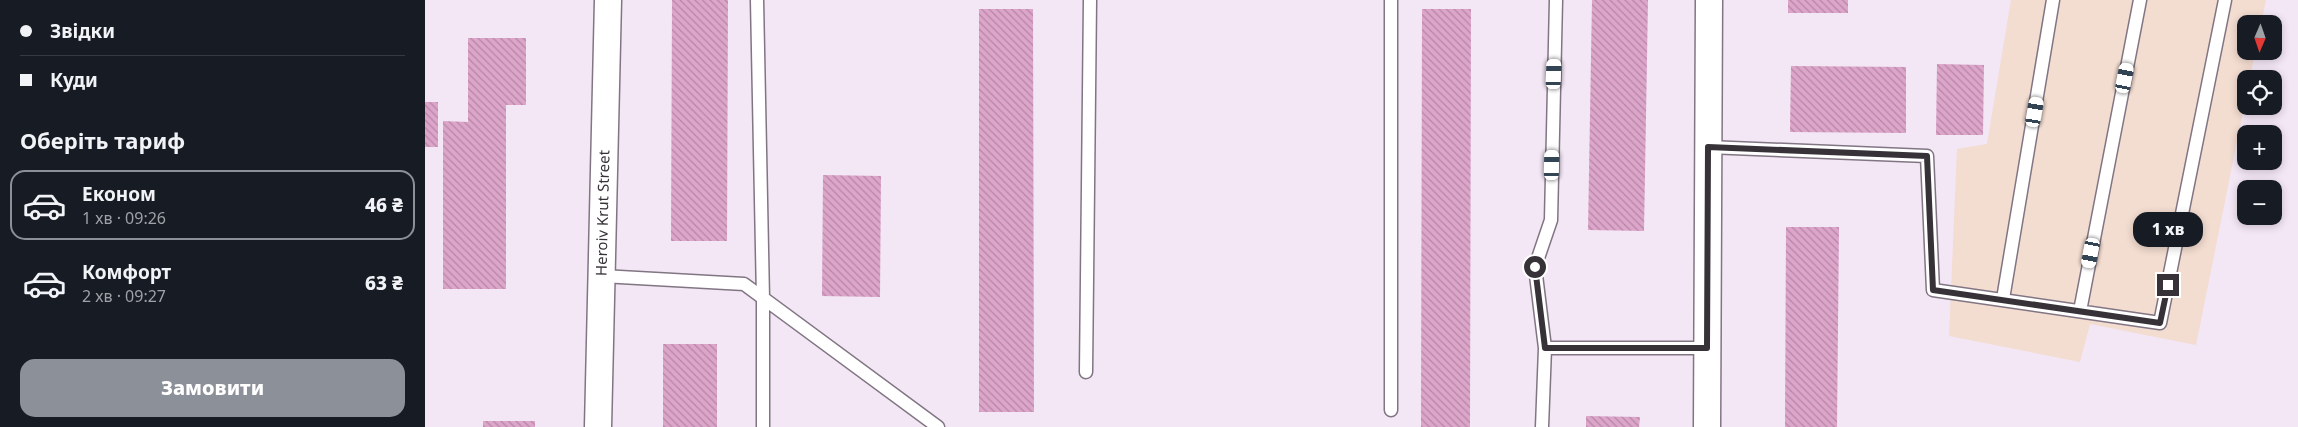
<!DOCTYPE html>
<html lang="uk">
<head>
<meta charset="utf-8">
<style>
	body { margin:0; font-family:"Noto Sans",sans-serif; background:#242831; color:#f1f3f6; height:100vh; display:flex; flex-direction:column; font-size:19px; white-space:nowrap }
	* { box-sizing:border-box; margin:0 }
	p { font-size:16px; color:#9ea1a6 }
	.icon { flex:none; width:28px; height:28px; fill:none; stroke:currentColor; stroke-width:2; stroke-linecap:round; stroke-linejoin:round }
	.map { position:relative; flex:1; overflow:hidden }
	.panel { display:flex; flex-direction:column; background:#171b24; width:425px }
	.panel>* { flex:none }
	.banner { display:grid; align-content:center; height:110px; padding:0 20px; background:#171b24 }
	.needle { width:32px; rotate:182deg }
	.fabs { position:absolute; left:1812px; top:15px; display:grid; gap:10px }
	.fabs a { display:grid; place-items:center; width:45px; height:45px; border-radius:10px; background:#171b24; box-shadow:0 2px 8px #0003; font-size:25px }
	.end { position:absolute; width:22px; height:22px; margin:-11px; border:6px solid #373238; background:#fff; box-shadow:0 0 0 2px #fff }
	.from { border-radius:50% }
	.bubble { position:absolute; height:35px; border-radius:15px; background:#171b24; box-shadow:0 2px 8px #0003; font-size:16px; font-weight:800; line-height:35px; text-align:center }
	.car { position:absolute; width:15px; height:30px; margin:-15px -8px; border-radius:6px; box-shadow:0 0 4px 1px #0007; background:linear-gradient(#fff 24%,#345 0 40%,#fff 0 76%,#345 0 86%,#fff 0) }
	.banner b { display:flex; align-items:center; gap:18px; height:48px; font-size:19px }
	.banner b+b { border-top:1px solid #363941 }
	.banner i { width:12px; height:12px; background:#f1f3f6 }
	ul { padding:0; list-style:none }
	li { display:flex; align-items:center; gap:15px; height:70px; margin:0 10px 8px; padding:0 10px; border:2px solid transparent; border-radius:15px }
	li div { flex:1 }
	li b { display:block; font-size:19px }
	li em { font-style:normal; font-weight:800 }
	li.current { border-color:#8c9099 }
	li>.icon { width:45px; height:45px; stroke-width:1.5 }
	h2 { padding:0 20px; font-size:22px; line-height:60px }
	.button { display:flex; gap:10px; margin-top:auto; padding:10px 20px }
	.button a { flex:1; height:58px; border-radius:15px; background:#8c9099; color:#fff; font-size:20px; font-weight:800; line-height:58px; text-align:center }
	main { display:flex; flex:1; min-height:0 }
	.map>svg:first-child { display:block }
	.industrial { fill:#f3dcd0 }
	.building { fill:url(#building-back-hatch) }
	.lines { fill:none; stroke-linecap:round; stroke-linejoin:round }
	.lane-casing { stroke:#817583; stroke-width:15 }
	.street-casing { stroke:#817583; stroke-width:29 }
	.lane { stroke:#fff; stroke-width:12 }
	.street { stroke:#fff; stroke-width:26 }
	.route { stroke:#373238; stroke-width:6 }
	.labels { text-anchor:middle; stroke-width:4; stroke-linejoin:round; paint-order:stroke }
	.street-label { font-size:15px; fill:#373238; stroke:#f3e6f5 }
</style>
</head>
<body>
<main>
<section class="panel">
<div class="banner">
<b><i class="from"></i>Звідки</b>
<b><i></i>Куди</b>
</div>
<h2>Оберіть тариф</h2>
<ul>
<li class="current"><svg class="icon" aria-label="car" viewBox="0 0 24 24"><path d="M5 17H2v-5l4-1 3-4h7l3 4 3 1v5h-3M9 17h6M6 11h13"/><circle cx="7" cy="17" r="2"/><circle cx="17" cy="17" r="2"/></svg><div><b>Економ</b><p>1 хв · 09:26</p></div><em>46 ₴</em></li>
<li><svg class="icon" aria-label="car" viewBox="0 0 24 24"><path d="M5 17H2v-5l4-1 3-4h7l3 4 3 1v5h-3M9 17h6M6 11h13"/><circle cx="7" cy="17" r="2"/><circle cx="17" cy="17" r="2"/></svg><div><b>Комфорт</b><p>2 хв · 09:27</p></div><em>63 ₴</em></li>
</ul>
<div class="button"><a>Замовити</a></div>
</section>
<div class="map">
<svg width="1873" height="427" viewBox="0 0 1873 427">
	<defs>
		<pattern id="building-back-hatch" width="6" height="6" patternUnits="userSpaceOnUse" patternTransform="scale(1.25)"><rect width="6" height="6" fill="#dda5ca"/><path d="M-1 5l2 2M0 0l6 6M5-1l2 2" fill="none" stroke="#b487a5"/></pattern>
	</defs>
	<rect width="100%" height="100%" fill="#f3e6f5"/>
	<!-- industrial -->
	<path class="industrial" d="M1586,0h255l-5,24h-15v27h9l-5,28h-4v18l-50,248 -106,-21 -10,38 -131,-26 8,-187 30,-5z"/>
	<!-- building -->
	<path class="building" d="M247,0h56l-1,241h-56z
		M1167,0h56l-4,231 -56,-1z
		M1363,0h60v13h-60z
		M554,9h54l1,403h-55z
		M997,9h49l-1,418h-49z
		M43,38h58v67h-20v184h-63v-168l25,1z
		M1512,64l47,1 -1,70h-47z
		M1366,66l115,1v66l-116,-1z
		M0,102h13v45h-13z
		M398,175l58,1 -1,121 -58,-1z
		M1361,227h53l-2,200h-52z
		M238,344h54v83h-54z
		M1161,416l54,1 -1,10h-53z
		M58,421h52v6h-52z"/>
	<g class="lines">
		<defs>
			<path id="lane" d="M332,0l6,299v128
				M1283,147l219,9 6,134 227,33 65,-323
				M177,276l142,8 194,143
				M1578,299l50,-299
				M1655,311l60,-311
				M1120,348l-10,-81 16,-47 5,-220
				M661,372l4,-372
				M966,410v-410
				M1117,427l3,-79h162"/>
			<g id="street">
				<path id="s1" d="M173,427l10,-427"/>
				<path d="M1282,427l2,-427"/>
			</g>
		</defs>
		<!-- lane casing -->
		<use href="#lane" class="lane-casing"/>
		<!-- street casing -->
		<use href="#street" class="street-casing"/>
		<!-- lane -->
		<use href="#lane" class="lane"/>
		<!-- street -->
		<use href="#street" class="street"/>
	</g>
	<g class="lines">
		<!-- route -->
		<path class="route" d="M1110,267l10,81h162l1,-201 219,9 6,134 227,33 8,-38"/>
	</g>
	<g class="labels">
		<!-- street labels -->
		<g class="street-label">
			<text dy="5" stroke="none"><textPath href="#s1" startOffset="214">Heroiv Krut Street</textPath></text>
		</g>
	</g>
</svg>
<div class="fabs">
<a><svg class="needle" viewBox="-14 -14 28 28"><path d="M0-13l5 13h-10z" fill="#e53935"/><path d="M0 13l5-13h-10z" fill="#9ea1a6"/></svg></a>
<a><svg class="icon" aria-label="locate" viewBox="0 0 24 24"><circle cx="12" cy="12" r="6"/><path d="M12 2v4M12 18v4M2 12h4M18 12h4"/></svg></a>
<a>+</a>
<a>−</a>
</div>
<i class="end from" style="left:1110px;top:267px"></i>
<i class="end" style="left:1743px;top:285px"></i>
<div class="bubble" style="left:1708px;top:212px;width:70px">1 хв</div>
<i class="car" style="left:1129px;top:74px;rotate:2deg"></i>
<i class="car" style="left:1700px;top:78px;rotate:11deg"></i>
<i class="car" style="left:1610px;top:112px;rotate:10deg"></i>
<i class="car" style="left:1127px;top:165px;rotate:1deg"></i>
<i class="car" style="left:1666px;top:253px;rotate:191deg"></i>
</div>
</main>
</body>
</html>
